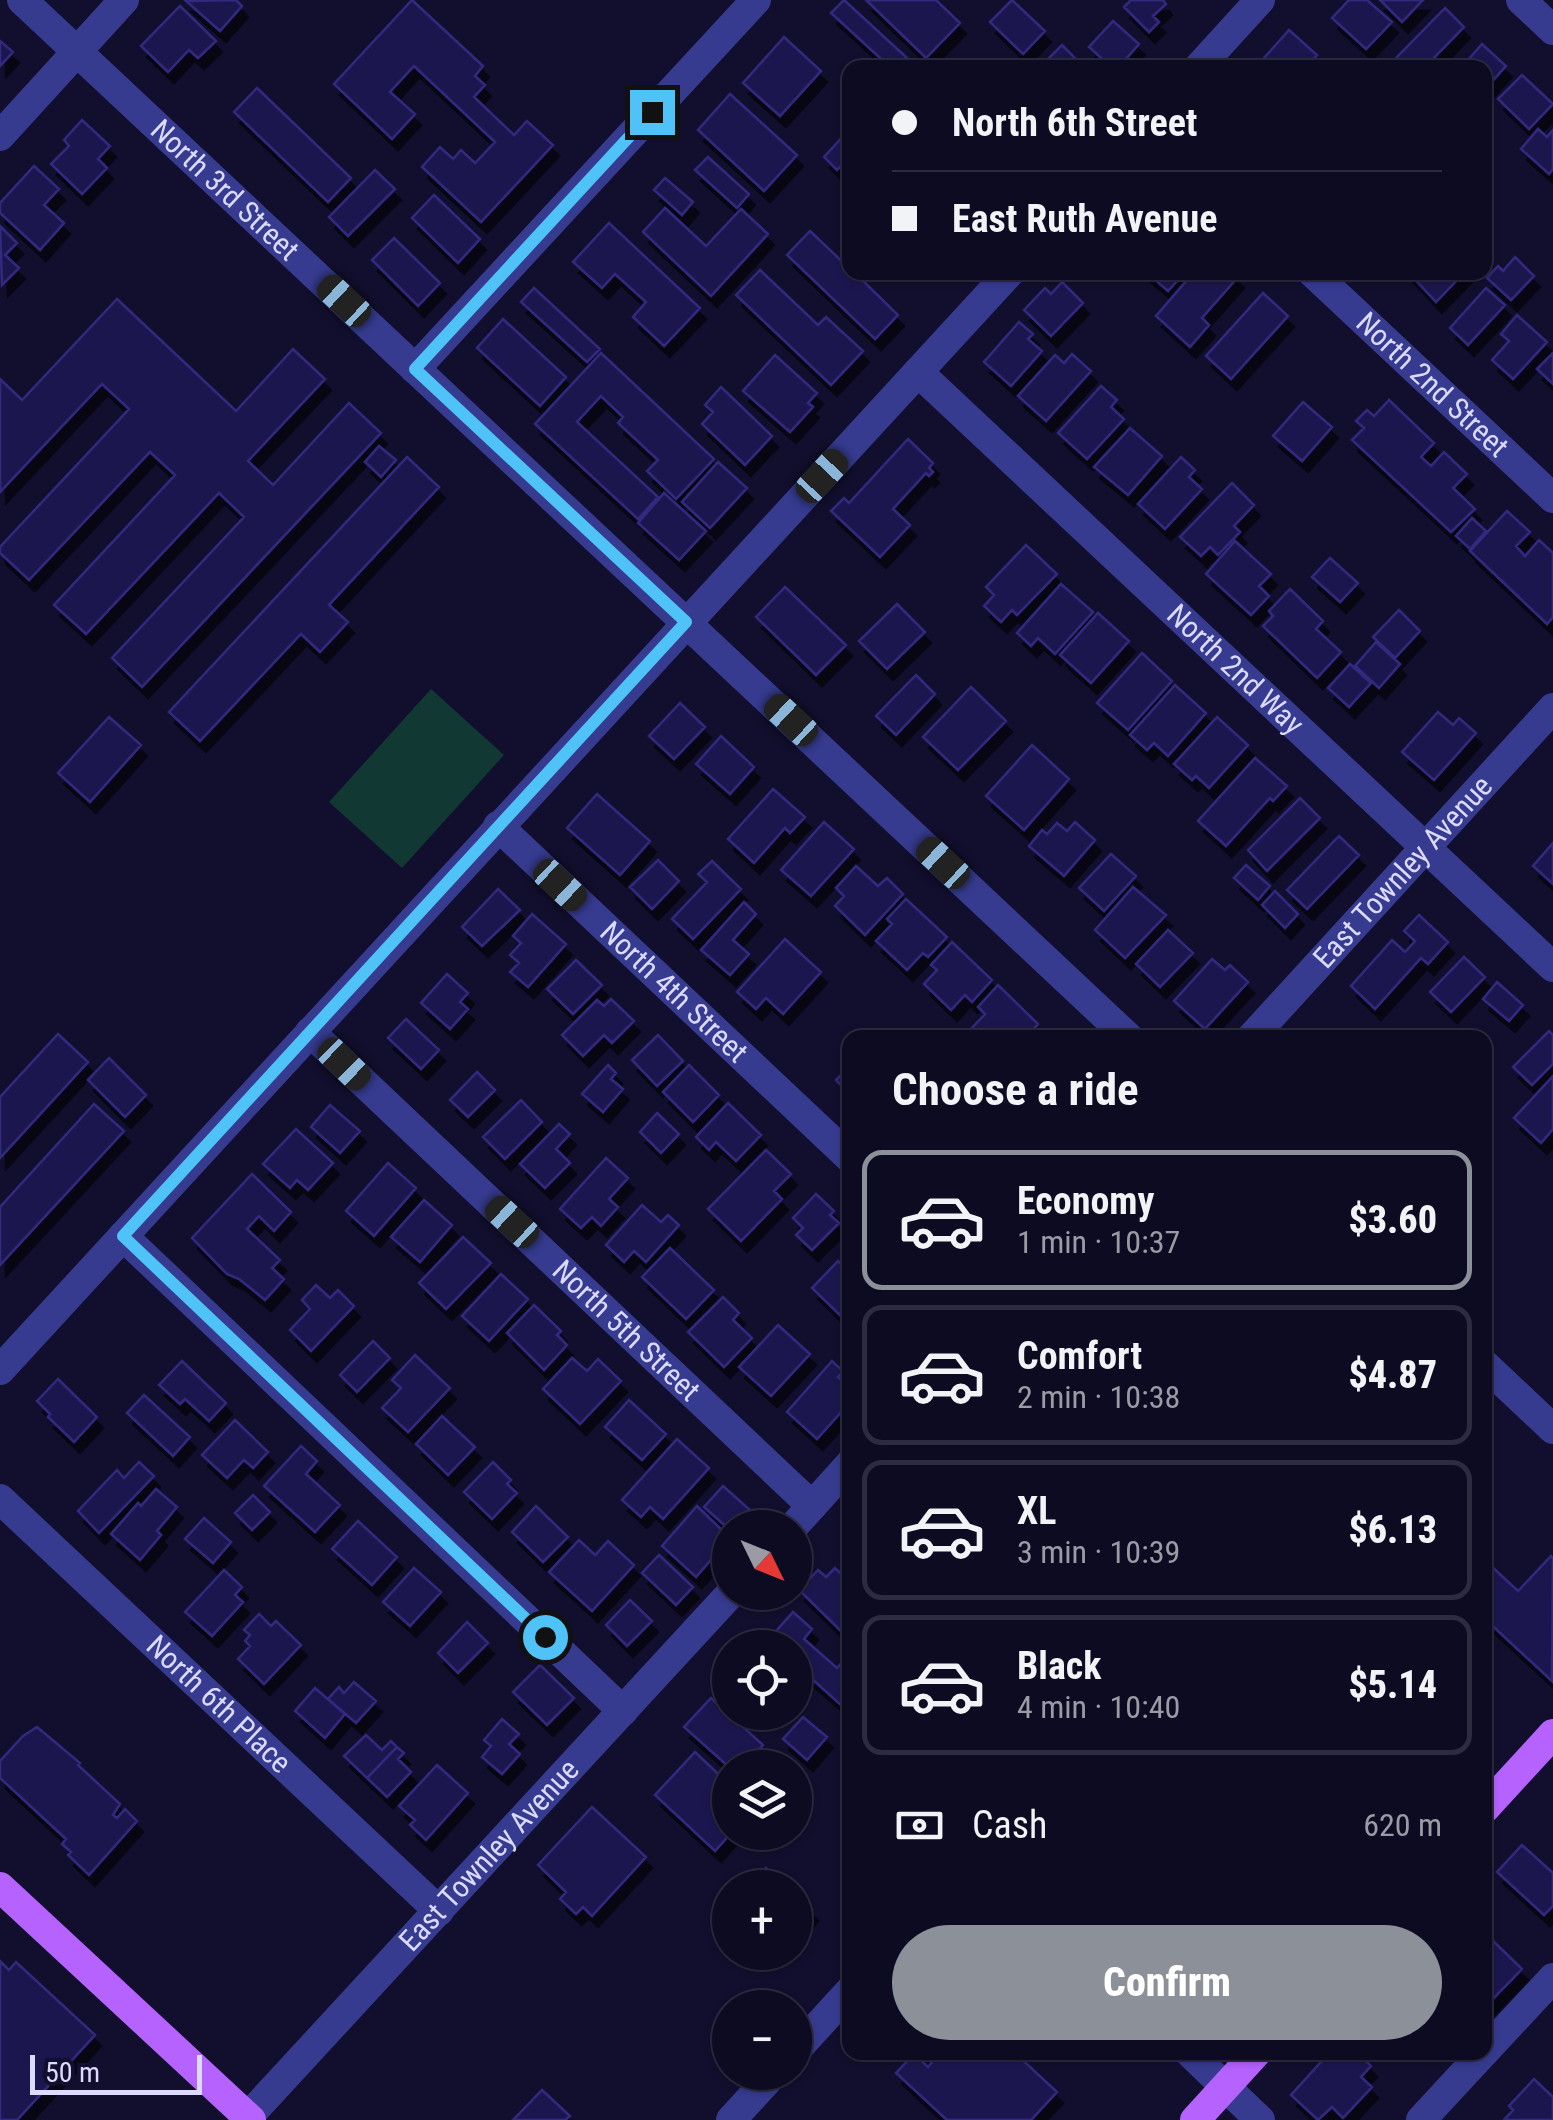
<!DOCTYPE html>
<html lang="en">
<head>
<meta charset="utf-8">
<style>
	body { margin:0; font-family:"Roboto Condensed",sans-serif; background:#16142a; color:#f1f3f6; height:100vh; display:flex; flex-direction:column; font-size:38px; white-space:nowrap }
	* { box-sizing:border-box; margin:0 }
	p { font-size:32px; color:#9a9ba5 }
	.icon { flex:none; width:55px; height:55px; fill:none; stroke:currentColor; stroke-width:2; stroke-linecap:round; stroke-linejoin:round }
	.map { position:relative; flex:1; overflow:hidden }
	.details { position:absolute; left:842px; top:1030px; width:650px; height:1030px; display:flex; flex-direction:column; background:#0d0b22; border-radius:20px; box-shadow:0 2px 8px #0004,0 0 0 2px #2d2b40 }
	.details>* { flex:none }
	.hud { position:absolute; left:842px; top:60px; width:650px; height:220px; border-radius:20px; box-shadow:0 2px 8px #0004,0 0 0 2px #2d2b40; display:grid; align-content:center; height:220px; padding:0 50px; background:#0d0b22 }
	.needle { width:65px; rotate:133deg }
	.controls { position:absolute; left:712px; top:1510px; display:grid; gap:20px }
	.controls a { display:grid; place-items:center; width:100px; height:100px; border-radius:50%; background:#0d0b22; box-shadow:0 2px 8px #0004,0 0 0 2px #2d2b40; font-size:50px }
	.scale { position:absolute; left:30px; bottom:25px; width:172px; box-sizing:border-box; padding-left:10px; border:5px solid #dcdbff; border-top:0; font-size:28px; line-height:35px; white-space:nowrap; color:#dcdbff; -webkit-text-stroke:8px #110f2d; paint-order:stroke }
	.end { position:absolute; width:45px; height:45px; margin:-22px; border:12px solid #4fc3f7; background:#111; box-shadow:0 0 0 5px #111 }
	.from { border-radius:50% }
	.car { position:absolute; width:30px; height:60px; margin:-30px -15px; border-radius:12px; box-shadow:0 0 8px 2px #0007; background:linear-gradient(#222 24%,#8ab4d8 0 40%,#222 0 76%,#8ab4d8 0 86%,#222 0) }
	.hud b { display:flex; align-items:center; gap:35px; height:95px; font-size:38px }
	.hud b+b { border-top:2px solid #2d2b40 }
	.hud i { width:25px; height:25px; background:#f1f3f6 }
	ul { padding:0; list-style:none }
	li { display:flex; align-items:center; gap:30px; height:140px; margin:0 20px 15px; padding:0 30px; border:5px solid #2d2b40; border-radius:20px }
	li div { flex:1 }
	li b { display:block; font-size:38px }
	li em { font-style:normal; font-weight:800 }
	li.current { border-color:#8c9099 }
	li>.icon { width:90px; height:90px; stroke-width:1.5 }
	h2 { padding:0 50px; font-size:45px; line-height:120px }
	.pay { display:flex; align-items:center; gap:25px; height:110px; padding:0 50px; font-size:38px }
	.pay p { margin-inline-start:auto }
	.action { display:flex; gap:20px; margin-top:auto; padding:20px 50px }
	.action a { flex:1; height:115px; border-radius:60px; background:#8c9099; color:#fff; font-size:40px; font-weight:800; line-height:115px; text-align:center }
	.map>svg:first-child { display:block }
	.green { fill:#113833 }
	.building { fill:#1f1950; stroke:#32297e; stroke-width:2.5; filter:url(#shadow) }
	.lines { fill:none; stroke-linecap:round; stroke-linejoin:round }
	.minor { stroke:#363b90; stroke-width:30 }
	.major { stroke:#b662ff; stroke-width:30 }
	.route { stroke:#4fc3f7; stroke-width:12 }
	.labels { text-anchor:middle; stroke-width:8; stroke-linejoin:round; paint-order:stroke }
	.street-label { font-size:30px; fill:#dcdbff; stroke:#110f2d }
</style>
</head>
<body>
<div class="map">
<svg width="1553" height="2120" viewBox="0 0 1553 2120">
	<defs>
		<filter id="shadow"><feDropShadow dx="6" dy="11" stdDeviation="0" flood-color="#0009"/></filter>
	</defs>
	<rect width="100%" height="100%" fill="#110f2d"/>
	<!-- green -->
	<path class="green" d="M431,689l73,66 -102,113 -73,-66z"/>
	<!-- building -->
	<path class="building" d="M236,0l6,6 -22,25 -34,-30z
		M412,0l71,66 -8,10 10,9 -11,12 40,38 13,-14 26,24 -72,77 -59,-55 18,-20 13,12 8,-9 14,13 20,-21 -81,-76 -24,26 25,22 -23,25 -58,-55z
		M844,0l74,68h-27l-60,-55z
		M866,0h70l24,23 -34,35z
		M1012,0l33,31 -22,23 -33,-32z
		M1131,0h32l3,4 -13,12 6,6 -10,10 -25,-25z
		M1349,0h18l25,22 -26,27 -34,-31z
		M1380,0h43l-21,22z
		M180,6l36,35 -18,17 -9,-8 -21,22 -27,-26z
		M1445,8l19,19 -40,41h-19l-9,-10z
		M1113,21l26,23 -21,24h-6l-23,-21z
		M1289,30l28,25 -11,13h-31l-11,-10z
		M784,37l37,34 -41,45 -37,-33z
		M0,41l13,11 -13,14z
		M1482,44l24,22 -21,23v-21h-24z
		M1062,45l19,19 -3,4h-39z
		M1522,75l31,29 -24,25 -31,-30z
		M257,88l94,90 -23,24 -94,-90z
		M730,94l67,61 -33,36 -66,-61z
		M82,120l28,26 -12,13 9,9 -25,26 -31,-30 18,-18 -5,-6z
		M850,129v28l-13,13 -13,-13z
		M1538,129l9,8 6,-7v39l-4,5 -28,-25z
		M708,157l41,37 -12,14 -42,-38z
		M34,166l25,23 -15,16 20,18 -24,27 -40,-37v-10z
		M375,170l20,19 -47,47 -19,-19z
		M665,178l28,24 -11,13 -28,-25z
		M434,195l46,44 -22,24 -46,-45z
		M665,208l41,38 35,-37 27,25 -57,62 -68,-64z
		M609,223l91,85 -36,38 -31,-29 13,-15 -31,-28 -13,14 -29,-26z
		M0,226l17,17 -12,12 14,13 -17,17z
		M810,231l40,38v3h4l44,43 -23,24 -88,-84z
		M394,238l46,45 -22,23 -46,-46z
		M1515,257l19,19 -23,24 -24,-22 11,-12 5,5z
		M760,270l58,55 8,-8 37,34 -32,34 -95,-90z
		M1146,272h39l-17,19z
		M1194,272h38l6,5 -36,41 7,7 -19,22 -34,-31z
		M1408,272h57l-29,30z
		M1062,282l21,21 -32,33 -27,-26 21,-22 6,6z
		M534,288l66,61 -13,13 -66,-60z
		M1486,288l19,17 -37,40 -18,-17z
		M1263,293l25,23 -57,63 -25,-23z
		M117,299l119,112 57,-62 32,30 -77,82 25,24 76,-82 32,30 -239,254 -30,-29 132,-141 -25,-24 -133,141 -32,-29 121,-130 -25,-23 -121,128 -29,-27v-6l129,-138 -27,-25 -102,108v-113l22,21z
		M1517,315l30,27 -34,37 -21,-19 17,-19 -8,-7z
		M503,319l63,58 -26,29 -63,-58z
		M1019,322l14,12 -5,5 14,12 -31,35 -27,-24z
		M601,353l113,106 -38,40 -29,-28 11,-11 -40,-37 5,-6 -22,-21 -24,26 81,75 -20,22 -103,-95z
		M1553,353v31l-16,-15z
		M1072,354l19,17 -45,50 -28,-25 37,-41 9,8z
		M775,355l42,38 -9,10 5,4 -23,25 -47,-41z
		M1101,386l16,14 -6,7 13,12 -37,40 -29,-26z
		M721,387l51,49 -27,29 -43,-41 11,-12 -8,-7z
		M1389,400l45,43 -13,14 10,9 13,-14 23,22 -14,14 22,21 -24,23 -99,-92 12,-12 -8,-7 11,-11 7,6z
		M1303,402l29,25 -30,34 -29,-25z
		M1130,428l32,28 -34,39 -34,-28z
		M908,439l25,24 -4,5 4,4 -4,4 -3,-3 -33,36 17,16 -30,32 -49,-46 13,-13 5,5z
		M379,446l17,14 -15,17 -16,-15z
		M407,457l32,30 -110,118 19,17 -28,30 -19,-18 -101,107 -31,-29z
		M1181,457l14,13 -6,7 13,12 -37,40 -27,-25z
		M718,462l29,26 -37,40 -28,-26z
		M1232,483l22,22 -20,21 6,6 -22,23 -8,-8 -9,9 -21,-19z
		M664,493l42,38 -27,29 -41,-37z
		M1507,511l23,21 -14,14 9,10 14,-16 14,13v64l-6,7 -77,-73z
		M1472,518l14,13 -16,18 -14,-13z
		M1235,541l36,33 -12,12 10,10 -18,19 -45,-41z
		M1026,545l31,29 -40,41 -5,-5 -11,12 -17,-16 10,-11 -8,-8z
		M1330,558l28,25 -18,19 -28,-25z
		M1061,584l32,28 -38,42 -17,-16 -7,8 -14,-13z
		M785,587l61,58 -30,30 -60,-58z
		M1290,589l33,32 -7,8 25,23 -24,26 -54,-52 10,-10 -4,-5z
		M897,604l28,28 -38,37 -28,-28z
		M1399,610l21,21 -25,27 -22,-21z
		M1098,613l31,28 -38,42 -31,-28z
		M1376,642l24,22 -21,24 -24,-22z
		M1142,653l30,28 -44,49 -31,-27z
		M1350,664l21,19 -22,24 -21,-19z
		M916,675l19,19 -39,41 -20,-19z
		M1175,685l31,28 -38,43 -14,-13 -7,7 -17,-15z
		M971,687l35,34 -48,49 -35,-33z
		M680,703l25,24 -31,32 -25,-23z
		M1438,712l15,13 6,-7 17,15 -42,47 -32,-28z
		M109,717l32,28 -51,57 -32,-29z
		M1217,717l31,28 -39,43 -13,-12 -4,4 -18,-16z
		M721,736l33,31 -24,27 -34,-30z
		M1032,745l37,34 -45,51 -38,-34z
		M1255,758l32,28 -14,15 -3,-3 -44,48 -28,-25z
		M773,789l32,28 -15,16 -5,-5 -31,35 -26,-24z
		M597,794l53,47 -30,34 -53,-47z
		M1300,798l20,20 -53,53 -19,-21z
		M824,822l30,27 -43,47 -30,-26z
		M1075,822l20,18 -31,36 -35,-30 13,-16 5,4 10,-11 10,8z
		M1339,836l20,19 -52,54 -20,-19z
		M1553,843v41l-20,-18z
		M1111,854l25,22 -32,35 -25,-23z
		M658,860l21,21 -27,28 -22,-22z
		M712,861l29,28 -48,50 -21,-20 35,-37 -9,-8z
		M1246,865l24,21 -12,14 -24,-22z
		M856,866l22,20 9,-8 16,16 -38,41 -30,-29 9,-10 -8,-8z
		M1133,887l33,28 -41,43 -30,-28z
		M498,889l22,21 -38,36 -20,-19z
		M1275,891l23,23 -13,14 -23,-23z
		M906,899l41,38 -19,20 -5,-4 -16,17 -31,-29 16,-17 -5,-5z
		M744,902l12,12 -23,26 16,14 -19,21 -29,-25z
		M532,914l34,30 -38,43 -18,-15 9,-9 -9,-8 11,-12 -8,-7z
		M1419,915l29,27 -20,22 -7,-6 -46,51 -24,-23 41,-46 13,12 10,-11 -11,-10z
		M1168,930l25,23 -33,34 -24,-23z
		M785,939l36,33 -38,42 -17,-16 -10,11 -19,-17z
		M952,942l40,38 -20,22 -7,-7 -14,15 -27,-26 13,-14 -6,-5z
		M1464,957l21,20 -34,35 -21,-20z
		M1212,959l13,11 5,-5 18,17 -43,47 -31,-28z
		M576,960l26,25 -29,29 -26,-25z
		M447,974l21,19 -8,9 8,7 -18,20 -29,-26z
		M1497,982l26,23 -14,16 -26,-22z
		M998,985l40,39 -12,14h-46l-9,-9 14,-15 -7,-7z
		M611,999l23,22 -22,22 -8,-8 -21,21 -21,-21 35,-35 7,6z
		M406,1019l33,31 -18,19 -33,-31z
		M1549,1031l4,4v29l-21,21 -19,-18z
		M58,1034l30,28 -88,96v-61z
		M658,1035l25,26 -26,25 -25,-26z
		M109,1058l37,37 -21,22 -37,-37z
		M608,1065l8,8 -5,6 12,10 -20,23 -21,-18z
		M689,1065l30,30 -26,27 -30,-30z
		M850,1066v28l-14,-14z
		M477,1072l18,18 -27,27 -18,-17z
		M1553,1076v53l-12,14 -27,-25z
		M521,1100l21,22 -37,37 -22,-22z
		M728,1103l33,32 -25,26 -20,-19 -7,8 -13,-13z
		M94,1104l30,27 -124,134v-58z
		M330,1105l30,26 -20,22 -29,-26z
		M657,1113l22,21 -18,19 -21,-21z
		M559,1124l11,10 -14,15 14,14 -25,25 -25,-24z
		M296,1129l37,34 -25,27 -11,-10 -7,8 -27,-24z
		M766,1150l25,24 -17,17 8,8 -41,42 -33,-32z
		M606,1158l22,20 -19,21 9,8 -17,19 -9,-9 -11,11 -21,-19z
		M388,1163l28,25 -42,48 -28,-25z
		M252,1174l39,38 -17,19 -15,-15 -12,13 33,31 -8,8 12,11 -19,21 -26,-21 -12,-5 -35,-36z
		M816,1194l18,17 -4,4 9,8 -27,27 -16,-15 7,-7 -10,-10z
		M424,1200l28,25 -32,37 -29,-25z
		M642,1205l19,17 7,-7 11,10 -33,37 -12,-11 -10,11 -18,-17z
		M463,1237l28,26 -45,46 -27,-26z
		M670,1248l44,42 -28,29 -44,-42z
		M838,1261l8,8 4,-4v54l-3,3 -35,-34z
		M501,1274l27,25 -39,42 -27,-25z
		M316,1285l14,13 8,-8 16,16 -43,45 -21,-21 20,-21 -8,-9z
		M723,1297l16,16 -6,7 19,18 -28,29 -36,-35z
		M534,1305l27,26 -4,4 10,10 -23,25 -37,-37z
		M778,1325l32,29 -39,42 -32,-29z
		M373,1341l17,17 -33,34 -17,-17z
		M415,1355l35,33 -42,44 -26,-24 19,-20 -9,-8z
		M572,1358l15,13 11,-12 23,22 -41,43 -37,-35z
		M182,1361l44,42 -17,18 -24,-22 -5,5 -21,-19z
		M832,1361l11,10 -5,6 12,10v15l-33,37 -30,-27z
		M58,1379l39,38 -23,25 -26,-25 2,-3 -13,-13z
		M144,1395l46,42 -17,19 -46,-43z
		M629,1400l37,34 -24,26 -37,-33z
		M442,1416l33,31 -27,28 -32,-31z
		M235,1420l33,32 -15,16 -9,-8 -17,18 -25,-23z
		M677,1439l32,29 -46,51 -13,-12 -9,10 -19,-17z
		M301,1446l16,15 -11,13 34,31 -25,27 -51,-46z
		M139,1462l15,14 -55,57 -21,-22 39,-41 7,8z
		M493,1462l18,18 -4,4 10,9 -25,26 -28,-27z
		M723,1486l27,24 -20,20 -26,-23z
		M156,1489l21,18 -20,24 4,4 -21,25 -29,-26 27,-31 3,3z
		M253,1495l17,17 -18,18 -17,-17z
		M536,1506l32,31 -25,25 -31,-30z
		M697,1506l33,32 -34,39 -34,-31z
		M204,1518l27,24 -18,21 -28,-24z
		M358,1521l39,36 -25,28 -40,-36z
		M579,1540l16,15 13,-14 26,24 -42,46 -43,-39z
		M659,1555l34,32 -17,18 -34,-32z
		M1551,1556l2,3 -1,122 -67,-62v-51l4,-4 29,27z
		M414,1568l27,24 -31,34 -27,-24z
		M835,1568l15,14v58l-51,-50 19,-20 8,7z
		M224,1570l18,17 -7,8 8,7 -31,34 -27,-24z
		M630,1600l22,21 -25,25 -21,-21z
		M793,1612l19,17 -8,10 33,29 8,-8 5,5v29l-9,11 -46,-41v-16h-19l-8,-8z
		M259,1614l12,12 5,-5 25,24 -37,39 -26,-25 12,-13 -5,-5 5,-6 -6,-5z
		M467,1622l21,21 -30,30 -20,-20z
		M540,1665l34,33 -27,27 -34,-33z
		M354,1682l22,19 -20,22 -28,-24 11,-12 5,6z
		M315,1688l30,26 -20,24 -30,-27z
		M711,1698l52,47 -20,23h-13l-46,-41z
		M803,1717l24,20 -20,23 -24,-21z
		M502,1719l17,15 -10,10 11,10 -18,20 -20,-17 9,-11 -7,-6z
		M37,1727l43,36 -2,2 42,39 -7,11 4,3 8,-9 12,12 -48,54 -21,-20 3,-3 -9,-8 4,-5 -66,-61v-17l23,-25z
		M366,1735l16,15 9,-9 6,6 -30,31 -23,-22z
		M397,1747l7,6 -6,6 13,13 -24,25 -20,-19z
		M695,1752l35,33 2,47 -17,19 -60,-56z
		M437,1765l31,28 -42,47 -16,-15 5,-5 -16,-14z
		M592,1807l54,50 -54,59 -9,-9 -7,7 -16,-15 6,-7 -28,-27z
		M1522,1845l31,28v33l-9,9 -47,-43z
		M766,1868l21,20h-38z
		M795,1895l17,15 -17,20z
		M1485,1933l37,36 -36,37 -1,-1z
		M0,1961l9,9 7,-8 79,73 -78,85h-17z
		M941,2052h73l43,40 -26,28h-84l-51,-47 18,-19 14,13z
		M1330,2052h27l14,14 -10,11 11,10 -29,31 -11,-11 -14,13 -27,-25z
		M1534,2079l19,18v23h-49l9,-10 -4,-4z
		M542,2090l28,26 -5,4h-52z"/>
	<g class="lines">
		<!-- minor -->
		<g class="minor">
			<path id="s1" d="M22,0l1107,1038"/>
			<path d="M1521,0l32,30"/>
			<path d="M1198,68l62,-68"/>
			<path d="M0,136l124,-136"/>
			<path id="s2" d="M1312,272l241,226"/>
			<path d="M415,369l341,-369"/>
			<path id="s3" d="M918,372l635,595"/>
			<path id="s4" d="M498,826l352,332"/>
			<path id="s5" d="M310,1032l502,474"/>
			<path id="s6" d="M1251,1038l302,-330"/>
			<path d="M123,1236l500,475"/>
			<path d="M1485,1365l68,64"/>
			<path d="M0,1370l1010,-1098"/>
			<path id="s7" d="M0,1499l439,412"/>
			<path d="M792,1528l58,-64"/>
			<path d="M795,2051l55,-60"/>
			<path d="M1485,2051l68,-73"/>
			<path d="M1189,2052l71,68"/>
			<path id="s8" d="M245,2120l487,-528"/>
			<path d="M731,2120l44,-48"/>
			<path d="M1421,2120l63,-68"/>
		</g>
		<!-- major -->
		<path class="major" d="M1485,1808l68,-74
			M0,1887l251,233
			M1195,2120l62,-68"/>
	</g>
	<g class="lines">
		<!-- route -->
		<path class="route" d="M545,1637l-422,-401 563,-614 -271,-253 237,-257"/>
	</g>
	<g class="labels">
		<!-- street labels -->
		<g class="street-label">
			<text dy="10" stroke="none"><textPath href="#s1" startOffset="278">North 3rd Street</textPath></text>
			<text dy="10" stroke="none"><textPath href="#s2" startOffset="165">North 2nd Street</textPath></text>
			<text dy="10" stroke="none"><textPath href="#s3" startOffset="435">North 2nd Way</textPath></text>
			<text dy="10" stroke="none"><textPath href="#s6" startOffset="225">East Townley Avenue</textPath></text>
			<text dy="10" stroke="none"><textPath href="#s4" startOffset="242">North 4th Street</textPath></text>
			<text dy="10" stroke="none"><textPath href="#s5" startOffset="435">North 5th Street</textPath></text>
			<text dy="10" stroke="none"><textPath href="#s7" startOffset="300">North 6th Place</textPath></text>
			<text dy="10" stroke="none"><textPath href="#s8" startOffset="360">East Townley Avenue</textPath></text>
		</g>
	</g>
</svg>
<div class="controls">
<a><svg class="needle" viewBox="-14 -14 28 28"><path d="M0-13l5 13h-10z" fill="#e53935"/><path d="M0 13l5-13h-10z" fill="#9a9ba5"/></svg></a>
<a><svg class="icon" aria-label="locate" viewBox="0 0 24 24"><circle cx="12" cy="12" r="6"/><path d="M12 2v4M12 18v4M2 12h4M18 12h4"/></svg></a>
<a><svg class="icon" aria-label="layers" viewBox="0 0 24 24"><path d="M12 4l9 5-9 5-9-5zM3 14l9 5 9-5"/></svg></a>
<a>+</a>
<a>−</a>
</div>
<div class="scale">50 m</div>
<i class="end from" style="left:545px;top:1637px"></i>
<i class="end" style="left:652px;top:112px"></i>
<i class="car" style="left:344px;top:301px;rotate:313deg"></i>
<i class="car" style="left:822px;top:476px;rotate:43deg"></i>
<i class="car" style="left:791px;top:720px;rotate:313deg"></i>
<i class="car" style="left:943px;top:863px;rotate:313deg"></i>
<i class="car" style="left:560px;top:885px;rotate:133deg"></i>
<i class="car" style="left:344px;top:1064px;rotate:134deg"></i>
<i class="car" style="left:512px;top:1222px;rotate:313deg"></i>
<div class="hud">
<b><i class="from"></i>North 6th Street</b>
<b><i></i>East Ruth Avenue</b>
</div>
<section class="details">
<h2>Choose a ride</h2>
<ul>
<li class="current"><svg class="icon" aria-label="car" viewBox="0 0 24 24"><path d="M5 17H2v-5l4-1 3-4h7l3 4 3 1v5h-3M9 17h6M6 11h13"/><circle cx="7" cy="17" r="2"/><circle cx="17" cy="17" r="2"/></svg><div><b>Economy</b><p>1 min · 10:37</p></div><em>$3.60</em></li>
<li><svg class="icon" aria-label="car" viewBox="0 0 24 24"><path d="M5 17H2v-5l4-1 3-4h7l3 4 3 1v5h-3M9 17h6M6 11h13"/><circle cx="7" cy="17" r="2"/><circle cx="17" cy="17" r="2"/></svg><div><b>Comfort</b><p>2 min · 10:38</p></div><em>$4.87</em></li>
<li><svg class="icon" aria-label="car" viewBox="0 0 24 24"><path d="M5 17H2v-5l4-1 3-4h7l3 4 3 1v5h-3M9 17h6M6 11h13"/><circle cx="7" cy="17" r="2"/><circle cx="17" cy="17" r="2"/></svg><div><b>XL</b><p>3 min · 10:39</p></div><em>$6.13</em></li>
<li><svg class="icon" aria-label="car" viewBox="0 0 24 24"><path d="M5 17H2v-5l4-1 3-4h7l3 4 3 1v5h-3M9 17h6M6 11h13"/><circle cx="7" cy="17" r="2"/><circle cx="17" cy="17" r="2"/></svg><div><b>Black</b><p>4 min · 10:40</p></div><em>$5.14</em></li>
</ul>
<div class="pay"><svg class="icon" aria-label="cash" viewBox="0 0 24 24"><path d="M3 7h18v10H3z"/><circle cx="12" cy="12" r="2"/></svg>Cash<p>620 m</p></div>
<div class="action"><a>Confirm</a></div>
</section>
</div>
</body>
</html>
